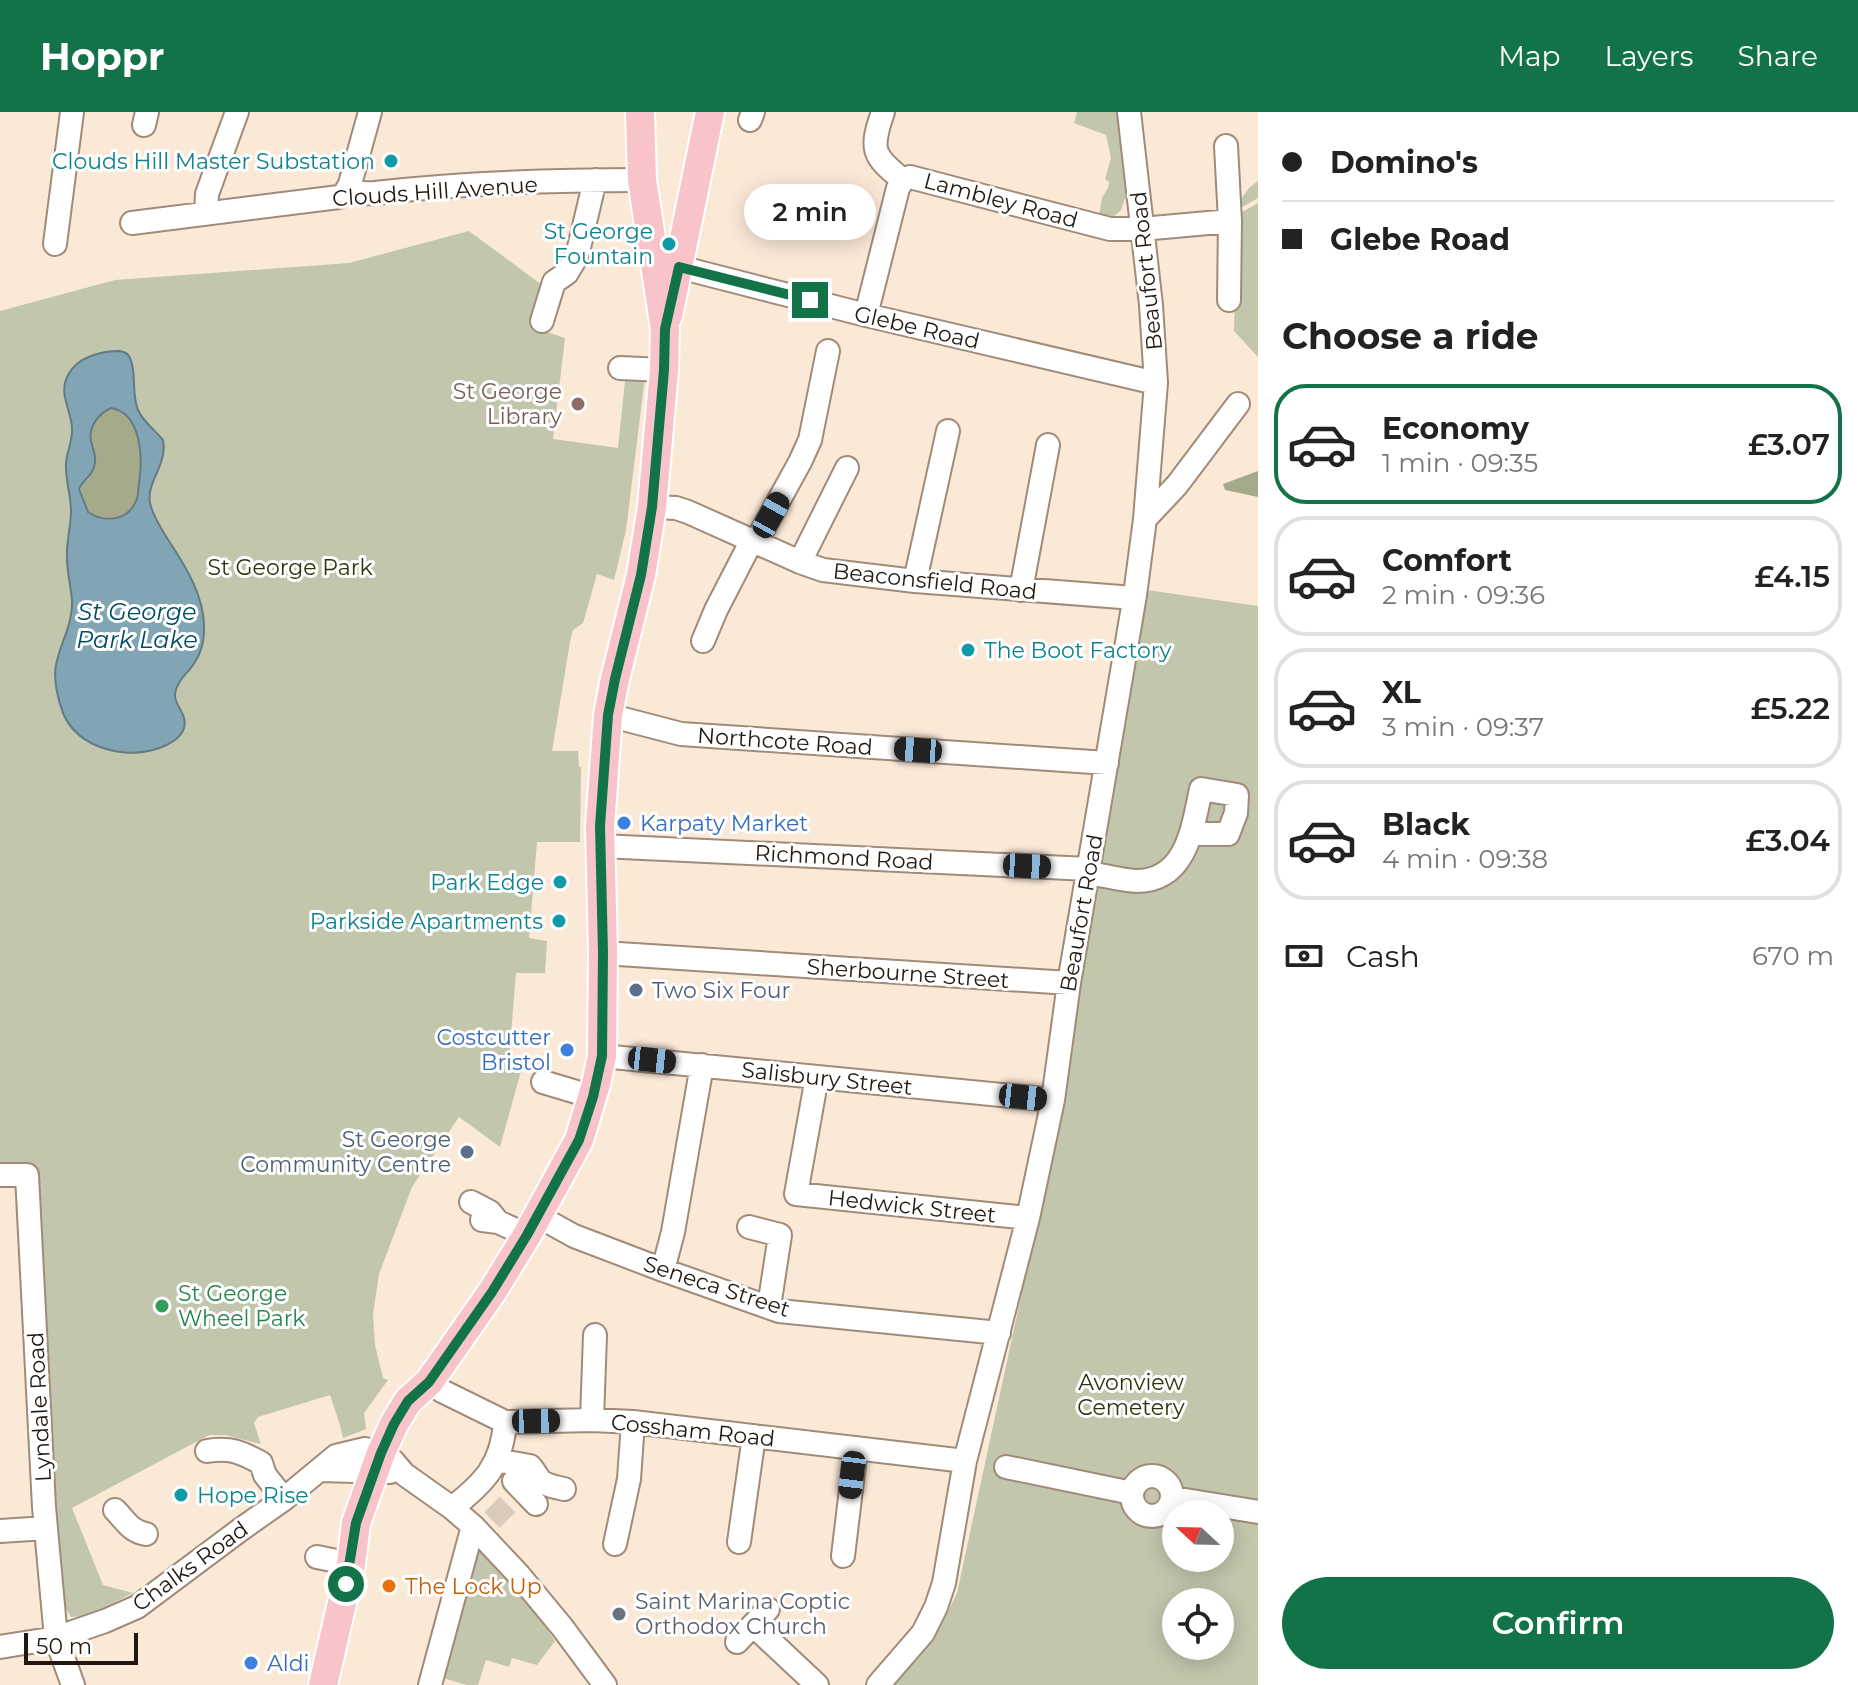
<!DOCTYPE html>
<html lang="en">
<head>
<meta charset="utf-8">
<style>
	body { margin:0; font-family:Montserrat,sans-serif; background:#f2f2f2; color:#222; height:100vh; display:flex; flex-direction:column; font-size:30px; white-space:nowrap }
	* { box-sizing:border-box; margin:0 }
	p { font-size:26px; color:#767676 }
	.icon { flex:none; width:44px; height:44px; fill:none; stroke:currentColor; stroke-width:2; stroke-linecap:round; stroke-linejoin:round }
	.map { position:relative; flex:1; overflow:hidden }
	.drawer { display:flex; flex-direction:column; background:#fff; width:600px }
	.drawer>* { flex:none }
	.guide { display:grid; align-content:center; height:176px; padding:0 24px; background:#fff }
	.needle { width:52px; rotate:292deg }
	.controls { position:absolute; left:1162px; top:1388px; display:grid; gap:16px }
	.controls a { display:grid; place-items:center; width:72px; height:72px; border-radius:50%; background:#fff; box-shadow:0 4px 20px #0003; font-size:40px }
	.scale { position:absolute; left:24px; bottom:20px; width:114px; box-sizing:border-box; padding-left:8px; border:4px solid #211911; border-top:0; font-size:22px; line-height:28px; white-space:nowrap; color:#211911; -webkit-text-stroke:6px #fff; paint-order:stroke }
	.end { position:absolute; width:36px; height:36px; margin:-18px; border:10px solid #137348; background:#fff; box-shadow:0 0 0 4px #fff }
	.from { border-radius:50% }
	.bubble { position:absolute; height:56px; border-radius:28px; background:#fff; box-shadow:0 4px 20px #0003; font-size:26px; font-weight:600; line-height:56px; text-align:center }
	.car { position:absolute; width:24px; height:48px; margin:-24px -12px; border-radius:10px; box-shadow:0 0 6px 2px #0007; background:linear-gradient(#222 24%,#8ab4d8 0 40%,#222 0 76%,#8ab4d8 0 86%,#222 0) }
	.guide b { display:flex; align-items:center; gap:28px; height:76px; font-size:30px }
	.guide b+b { border-top:2px solid #e0e0e0 }
	.guide i { width:20px; height:20px; background:#222 }
	ul { padding:0; list-style:none }
	li { display:flex; align-items:center; gap:24px; height:120px; margin:0 16px 12px; padding:0 8px; border:4px solid #e0e0e0; border-radius:32px }
	li div { flex:1 }
	li b { display:block; font-size:30px }
	li em { font-style:normal; font-weight:600 }
	li.current { border-color:#137348 }
	li>.icon { width:72px; height:72px; stroke-width:1.5 }
	h2 { padding:0 24px; font-size:36px; line-height:96px }
	.pay { display:flex; align-items:center; gap:20px; height:88px; padding:0 24px; font-size:30px }
	.pay p { margin-inline-start:auto }
	.primary-button { display:flex; gap:16px; margin-top:auto; padding:16px 24px }
	.primary-button a { flex:1; height:92px; border-radius:48px; background:#137348; color:#fff; font-size:32px; font-weight:600; line-height:92px; text-align:center }
	header { display:flex; align-items:center; gap:48px; box-sizing:border-box; height:112px; padding:0 40px; background:#137348; color:#fff }
	header strong { font-size:38px }
	nav { display:flex; gap:44px; margin-inline-start:auto; font-size:28px }
	main { display:flex; flex:1; min-height:0 }
	.map>svg:first-child { display:block }
	.green { fill:#c1c6ad; fill-rule:evenodd }
	.forest { fill:#a5ab8a }
	.water { fill:#81a5b5; stroke:#647b84; stroke-width:2; fill-rule:evenodd }
	.lines { fill:none; stroke-linecap:round; stroke-linejoin:round }
	.minor-tunnel { stroke:#dacaba; stroke-width:22; stroke-dasharray:22 11; stroke-linecap:butt }
	.minor-casing { stroke:#a08b78; stroke-width:26 }
	.major-casing { stroke:#fff; stroke-width:32 }
	.minor { stroke:#fff; stroke-width:22 }
	.major { stroke:#f8c4ca; stroke-width:28 }
	.route { stroke:#137348; stroke-width:10 }
	.culture-dot { fill:#0f9aa8; stroke:#fff; stroke-width:3 }
	.education-dot { fill:#8d6e63; stroke:#fff; stroke-width:3 }
	.shop-dot { fill:#3f7fe0; stroke:#fff; stroke-width:3 }
	.service-dot { fill:#5c6f8a; stroke:#fff; stroke-width:3 }
	.leisure-dot { fill:#2e9e5b; stroke:#fff; stroke-width:3 }
	.food-dot { fill:#e8710a; stroke:#fff; stroke-width:3 }
	.worship-dot { fill:#6b7280; stroke:#fff; stroke-width:3 }
	.labels { text-anchor:middle; stroke-width:6; stroke-linejoin:round; paint-order:stroke }
	.culture-label { font-size:22px; fill:#0d838f; stroke:#fff; text-anchor:end }
	.street-label { font-size:22px; fill:#211911; stroke:#fff }
	.education-label { font-size:22px; fill:#785e54; stroke:#fff; text-anchor:end }
	.park-label { font-size:22px; fill:#2e330a; stroke:#fff }
	.shop-label { font-size:22px; fill:#366cbe; stroke:#fff; text-anchor:start }
	.service-label { font-size:22px; fill:#4e5e75; stroke:#fff; text-anchor:start }
	.leisure-label { font-size:22px; fill:#27864d; stroke:#fff; text-anchor:start }
	.food-label { font-size:22px; fill:#c56008; stroke:#fff; text-anchor:start }
	.worship-label { font-size:22px; fill:#5b616d; stroke:#fff; text-anchor:start }
	.water-label { font-size:24px; font-style:italic; fill:#004c64; stroke:#fff }
</style>
</head>
<body>
<header>
<strong>Hoppr</strong>
<nav><a>Map</a><a>Layers</a><a>Share</a></nav>
</header>
<main>
<div class="map">
<svg width="1258" height="1573" viewBox="0 0 1258 1573">
	<rect width="100%" height="100%" fill="#fbe9d8"/>
	<!-- green -->
	<path class="green" d="M1077,0h42l7,84 -5,14 -7,6 -15,-1 3,-17 6,-10 1,-6 -4,-3 6,-21 -5,-23 -32,-12z
		M1258,69v17l-21,12v-5l12,-17z
		M1258,91v154l-24,-26 3,-116z
		M469,119l73,54 -7,43 30,10 -12,101 65,9 7,-67 2,-7 18,3 -19,153 -12,50 -17,-6 -14,49 -10,7 -3,12 -18,109h26l1,16h2l-1,75h-43l-8,96 18,3 -2,32h-29l-7,86 14,5 -23,83 -41,-30 -47,70 -33,87 -6,40 2,31 8,33 5,2 -24,33 2,16 -23,9 -3,-13 -10,-30 -72,22 -4,6 7,21 -36,-9h-16l-137,73 31,77 30,8 -47,23 -15,1 -9,-14 -27,-438h-35v-854l115,-31 234,-17z
		M1140,477l118,17v1079h-364l45,-55 18,-37 93,-431 40,-240zM1176,1402h44v44h-44zM1176,1490h44v44h-44z
		M482,1437l8,6 43,53 22,33 -18,24 -25,-7 -3,9 -23,-7 -8,25h-11l-24,-7 34,-123 2,-5z"/>
	<!-- forest -->
	<path class="forest" d="M111,296c31,5 31,52 28,76 -1,6 0,12 -3,18 -4,8 -11,13 -19,16 -24,7 -52,-23 -28,-39 1,-9 5,-18 5,-27 0,-8 -2,-4 -3,-12 -3,-13 9,-27 20,-32z
		M1258,359v26l-33,-7 -2,-6z"/>
	<!-- water -->
	<path class="water" d="M120,239c5,2 7,1 10,7 7,15 1,35 8,52 5,12 17,20 25,30 5,24 -17,42 -13,63 3,14 12,27 19,38 17,26 36,56 35,89 0,14 -5,28 -14,39 -6,7 -14,15 -15,25 -1,12 13,20 9,34 -3,10 -13,15 -22,19 -34,14 -84,2 -99,-34 -5,-13 -10,-35 -7,-48 4,-22 17,-40 16,-64 -1,-16 -6,-32 -5,-48 0,-14 4,-28 4,-42 0,-16 -6,-32 -5,-48 1,-12 7,-23 6,-35 -1,-19 -14,-34 -4,-53 9,-18 33,-24 52,-24zM111,296c31,5 32,51 28,75 -1,6 0,12 -3,18 -8,20 -32,22 -48,11l-9,-23c4,-9 12,-12 15,-22 3,-10 -1,-17 -3,-26 -3,-14 8,-28 20,-33z"/>
	<g class="lines">
		<!-- minor-tunnel -->
		<path class="minor-tunnel" d="M492,1408l23,-23"/>
		<defs>
			<path id="minor" d="M883,0c-13,37 -11,44 20,68
				M750,8l3,-8
				M144,13l3,-13
				M1226,34l4,75 -1,79
				M345,81l5,-9 20,-72
				M206,101l1,-19 30,-82
				M132,111l207,-26c9,-7 24,-3 36,-4 88,-10 178,-13 267,-13
				M55,132l17,-132
				M679,155l187,48 290,68
				M866,203l32,-127 5,-8 7,-3 200,52h32l88,-8
				M542,209l12,-39 13,-9 10,-17 18,-76
				M620,256l44,2
				M652,395l24,1 12,4 112,50 23,8 92,11 219,17
				M1145,407l32,-34 61,-81
				M756,430l44,-80 10,-22 18,-89
				M800,450l47,-94
				M915,469l33,-150
				M1021,478l27,-145
				M703,529l13,-31 36,-70
				M608,603l73,19 426,29
				M601,734l487,23
				M1088,761c16,2 34,8 50,8 49,-1 55,-55 63,-92l36,6 -1,18 -8,21h-36
				M603,841l466,30
				M602,944l451,44
				M817,965l-21,117 232,24
				M543,970l50,15
				M0,1063h27l17,332 12,131 17,47
				M471,1090l19,10 8,10
				M538,1104l36,20 89,34 116,41 220,22
				M482,1108l16,2 29,13
				M749,1115l31,8 -11,72
				M663,1158l10,-38 29,-167
				M429,1270l13,9 63,31 87,-2 41,2 332,39
				M592,1308l3,-85
				M207,1339c23,-4 34,1 54,12l4,12 19,24
				M496,1348l34,6c5,5 6,10 11,15 6,5 15,6 23,8
				M1006,1355l126,26
				M320,1358l70,2
				M1132 1384a20 20 0 1 1 40 0a20 20 0 1 1-40 0Z
				M514,1369l22,23
				M1173,1386l85,14
				M452,1396c32,-25 50,-43 53,-86
				M115,1398c11,11 15,21 31,24
				M0,1419l46,-3
				M739,1430l15,-106
				M615,1432l14,-65 4,-57
				M843,1444l13,-108
				M317,1445l34,7
				M753,1513l64,60
				M737,1530l31,-33
				M0,1535l56,-9 49,-17 32,-14 103,-77 44,-31 52,-43 29,-7 16,4 12,8 11,13 48,34 21,18 46,49 43,52 43,58
				M430,1573l43,-159
				M878,1573l45,-52 13,-26 8,-24 21,-122 63,-243 25,-118 16,-117 66,-388 10,-76 11,-136 -5,-78 -22,-193"/>
			<path id="major" d="M668,204l42,-204
				M323,1573l28,-121 5,-41 25,-70 13,-29 14,-23 21,-19 63,-90 35,-57 52,-95 17,-56 6,-28 1,-103 -3,-127 8,-111 7,-36 26,-104 11,-68 12,-137 1,-41 -23,-149 -2,-68"/>
		</defs>
		<!-- minor casing -->
		<use href="#minor" class="minor-casing"/>
		<!-- major casing -->
		<use href="#major" class="major-casing"/>
		<!-- minor -->
		<use href="#minor" class="minor"/>
		<!-- major -->
		<use href="#major" class="major"/>
	</g>
	<g class="lines">
		<!-- route -->
		<path class="route" d="M346,1472l10,-61 25,-70 13,-29 14,-23 21,-19 63,-90 35,-57 52,-95 14,-43 9,-41 1,-103 -3,-127 8,-111 7,-36 26,-104 11,-68 12,-137 1,-41 14,-62 131,33"/>
	</g>
	<!-- markers -->
	<g class="culture-dot">
		<circle cx="391" cy="49" r="8"/>
		<circle cx="669" cy="132" r="8"/>
		<circle cx="968" cy="538" r="8"/>
		<circle cx="560" cy="770" r="8"/>
		<circle cx="559" cy="809" r="8"/>
		<circle cx="181" cy="1383" r="8"/>
	</g>
	<circle class="education-dot" cx="578" cy="292" r="8"/>
	<g class="shop-dot">
		<circle cx="624" cy="711" r="8"/>
		<circle cx="567" cy="938" r="8"/>
		<circle cx="251" cy="1551" r="8"/>
	</g>
	<g class="service-dot">
		<circle cx="636" cy="878" r="8"/>
		<circle cx="467" cy="1040" r="8"/>
	</g>
	<circle class="leisure-dot" cx="162" cy="1194" r="8"/>
	<circle class="food-dot" cx="389" cy="1474" r="8"/>
	<circle class="worship-dot" cx="619" cy="1502" r="8"/>
	<g class="labels">
		<!-- culture labels -->
		<g class="culture-label">
			<text x="375" y="57">Clouds Hill Master Substation</text>
			<text x="653" y="127">St George<tspan x="653" dy="25">Fountain</tspan></text>
			<text x="984" y="546" text-anchor="start">The Boot Factory</text>
			<text x="544" y="778">Park Edge</text>
			<text x="543" y="817">Parkside Apartments</text>
			<text x="197" y="1391" text-anchor="start">Hope Rise</text>
		</g>
		<!-- street labels -->
		<g class="street-label">
			<text transform="translate(435 79) rotate(-4)" y="8">Clouds Hill Avenue</text>
			<text transform="translate(1001 88) rotate(15)" y="8">Lambley Road</text>
			<text transform="translate(1146 159) rotate(-96)" y="8">Beaufort Road</text>
			<text transform="translate(917 215) rotate(13)" y="8">Glebe Road</text>
			<text transform="translate(935 469) rotate(6)" y="8">Beaconsfield Road</text>
			<text transform="translate(785 629) rotate(4)" y="8">Northcote Road</text>
			<text transform="translate(844 745) rotate(3)" y="8">Richmond Road</text>
			<text transform="translate(1081 801) rotate(-80)" y="8">Beaufort Road</text>
			<text transform="translate(908 861) rotate(4)" y="8">Sherbourne Street</text>
			<text transform="translate(827 966) rotate(6)" y="8">Salisbury Street</text>
			<text transform="translate(912 1094) rotate(6)" y="8">Hedwick Street</text>
			<text transform="translate(717 1174) rotate(18)" y="8">Seneca Street</text>
			<text transform="translate(39 1295) rotate(-93)" y="8">Lyndale Road</text>
			<text transform="translate(693 1318) rotate(6)" y="8">Cossham Road</text>
			<text transform="translate(190 1454) rotate(-36)" y="8">Chalks Road</text>
		</g>
		<!-- education labels -->
		<g class="education-label">
			<text x="562" y="287">St George<tspan x="562" dy="25">Library</tspan></text>
		</g>
		<!-- park labels -->
		<g class="park-label">
			<text x="290" y="463">St George Park</text>
			<text x="1131" y="1278">Avonview<tspan x="1131" dy="25">Cemetery</tspan></text>
		</g>
		<!-- shop labels -->
		<g class="shop-label">
			<text x="640" y="719">Karpaty Market</text>
			<text x="551" y="933" text-anchor="end">Costcutter<tspan x="551" dy="25">Bristol</tspan></text>
			<text x="267" y="1559">Aldi</text>
		</g>
		<!-- service labels -->
		<g class="service-label">
			<text x="652" y="886">Two Six Four</text>
			<text x="451" y="1035" text-anchor="end">St George<tspan x="451" dy="25">Community Centre</tspan></text>
		</g>
		<!-- leisure labels -->
		<g class="leisure-label">
			<text x="178" y="1189">St George<tspan x="178" dy="25">Wheel Park</tspan></text>
		</g>
		<!-- food labels -->
		<g class="food-label">
			<text x="405" y="1482">The Lock Up</text>
		</g>
		<!-- worship labels -->
		<g class="worship-label">
			<text x="635" y="1497">Saint Marina Coptic<tspan x="635" dy="25">Orthodox Church</tspan></text>
		</g>
		<!-- water labels -->
		<g class="water-label">
			<text x="137" y="508">St George<tspan x="137" dy="28">Park Lake</tspan></text>
		</g>
	</g>
</svg>
<div class="controls">
<a><svg class="needle" viewBox="-14 -14 28 28"><path d="M0-13l5 13h-10z" fill="#e53935"/><path d="M0 13l5-13h-10z" fill="#767676"/></svg></a>
<a><svg class="icon" aria-label="locate" viewBox="0 0 24 24"><circle cx="12" cy="12" r="6"/><path d="M12 2v4M12 18v4M2 12h4M18 12h4"/></svg></a>
</div>
<div class="scale">50 m</div>
<i class="end from" style="left:346px;top:1472px"></i>
<i class="end" style="left:810px;top:188px"></i>
<div class="bubble" style="left:744px;top:72px;width:132px">2 min</div>
<i class="car" style="left:771px;top:403px;rotate:29deg"></i>
<i class="car" style="left:918px;top:638px;rotate:274deg"></i>
<i class="car" style="left:1027px;top:754px;rotate:93deg"></i>
<i class="car" style="left:652px;top:948px;rotate:96deg"></i>
<i class="car" style="left:1023px;top:985px;rotate:96deg"></i>
<i class="car" style="left:536px;top:1309px;rotate:89deg"></i>
<i class="car" style="left:852px;top:1363px;rotate:187deg"></i>
</div>
<section class="drawer">
<div class="guide">
<b><i class="from"></i>Domino's</b>
<b><i></i>Glebe Road</b>
</div>
<h2>Choose a ride</h2>
<ul>
<li class="current"><svg class="icon" aria-label="car" viewBox="0 0 24 24"><path d="M5 17H2v-5l4-1 3-4h7l3 4 3 1v5h-3M9 17h6M6 11h13"/><circle cx="7" cy="17" r="2"/><circle cx="17" cy="17" r="2"/></svg><div><b>Economy</b><p>1 min · 09:35</p></div><em>£3.07</em></li>
<li><svg class="icon" aria-label="car" viewBox="0 0 24 24"><path d="M5 17H2v-5l4-1 3-4h7l3 4 3 1v5h-3M9 17h6M6 11h13"/><circle cx="7" cy="17" r="2"/><circle cx="17" cy="17" r="2"/></svg><div><b>Comfort</b><p>2 min · 09:36</p></div><em>£4.15</em></li>
<li><svg class="icon" aria-label="car" viewBox="0 0 24 24"><path d="M5 17H2v-5l4-1 3-4h7l3 4 3 1v5h-3M9 17h6M6 11h13"/><circle cx="7" cy="17" r="2"/><circle cx="17" cy="17" r="2"/></svg><div><b>XL</b><p>3 min · 09:37</p></div><em>£5.22</em></li>
<li><svg class="icon" aria-label="car" viewBox="0 0 24 24"><path d="M5 17H2v-5l4-1 3-4h7l3 4 3 1v5h-3M9 17h6M6 11h13"/><circle cx="7" cy="17" r="2"/><circle cx="17" cy="17" r="2"/></svg><div><b>Black</b><p>4 min · 09:38</p></div><em>£3.04</em></li>
</ul>
<div class="pay"><svg class="icon" aria-label="cash" viewBox="0 0 24 24"><path d="M3 7h18v10H3z"/><circle cx="12" cy="12" r="2"/></svg>Cash<p>670 m</p></div>
<div class="primary-button"><a>Confirm</a></div>
</section>
</main>
</body>
</html>
